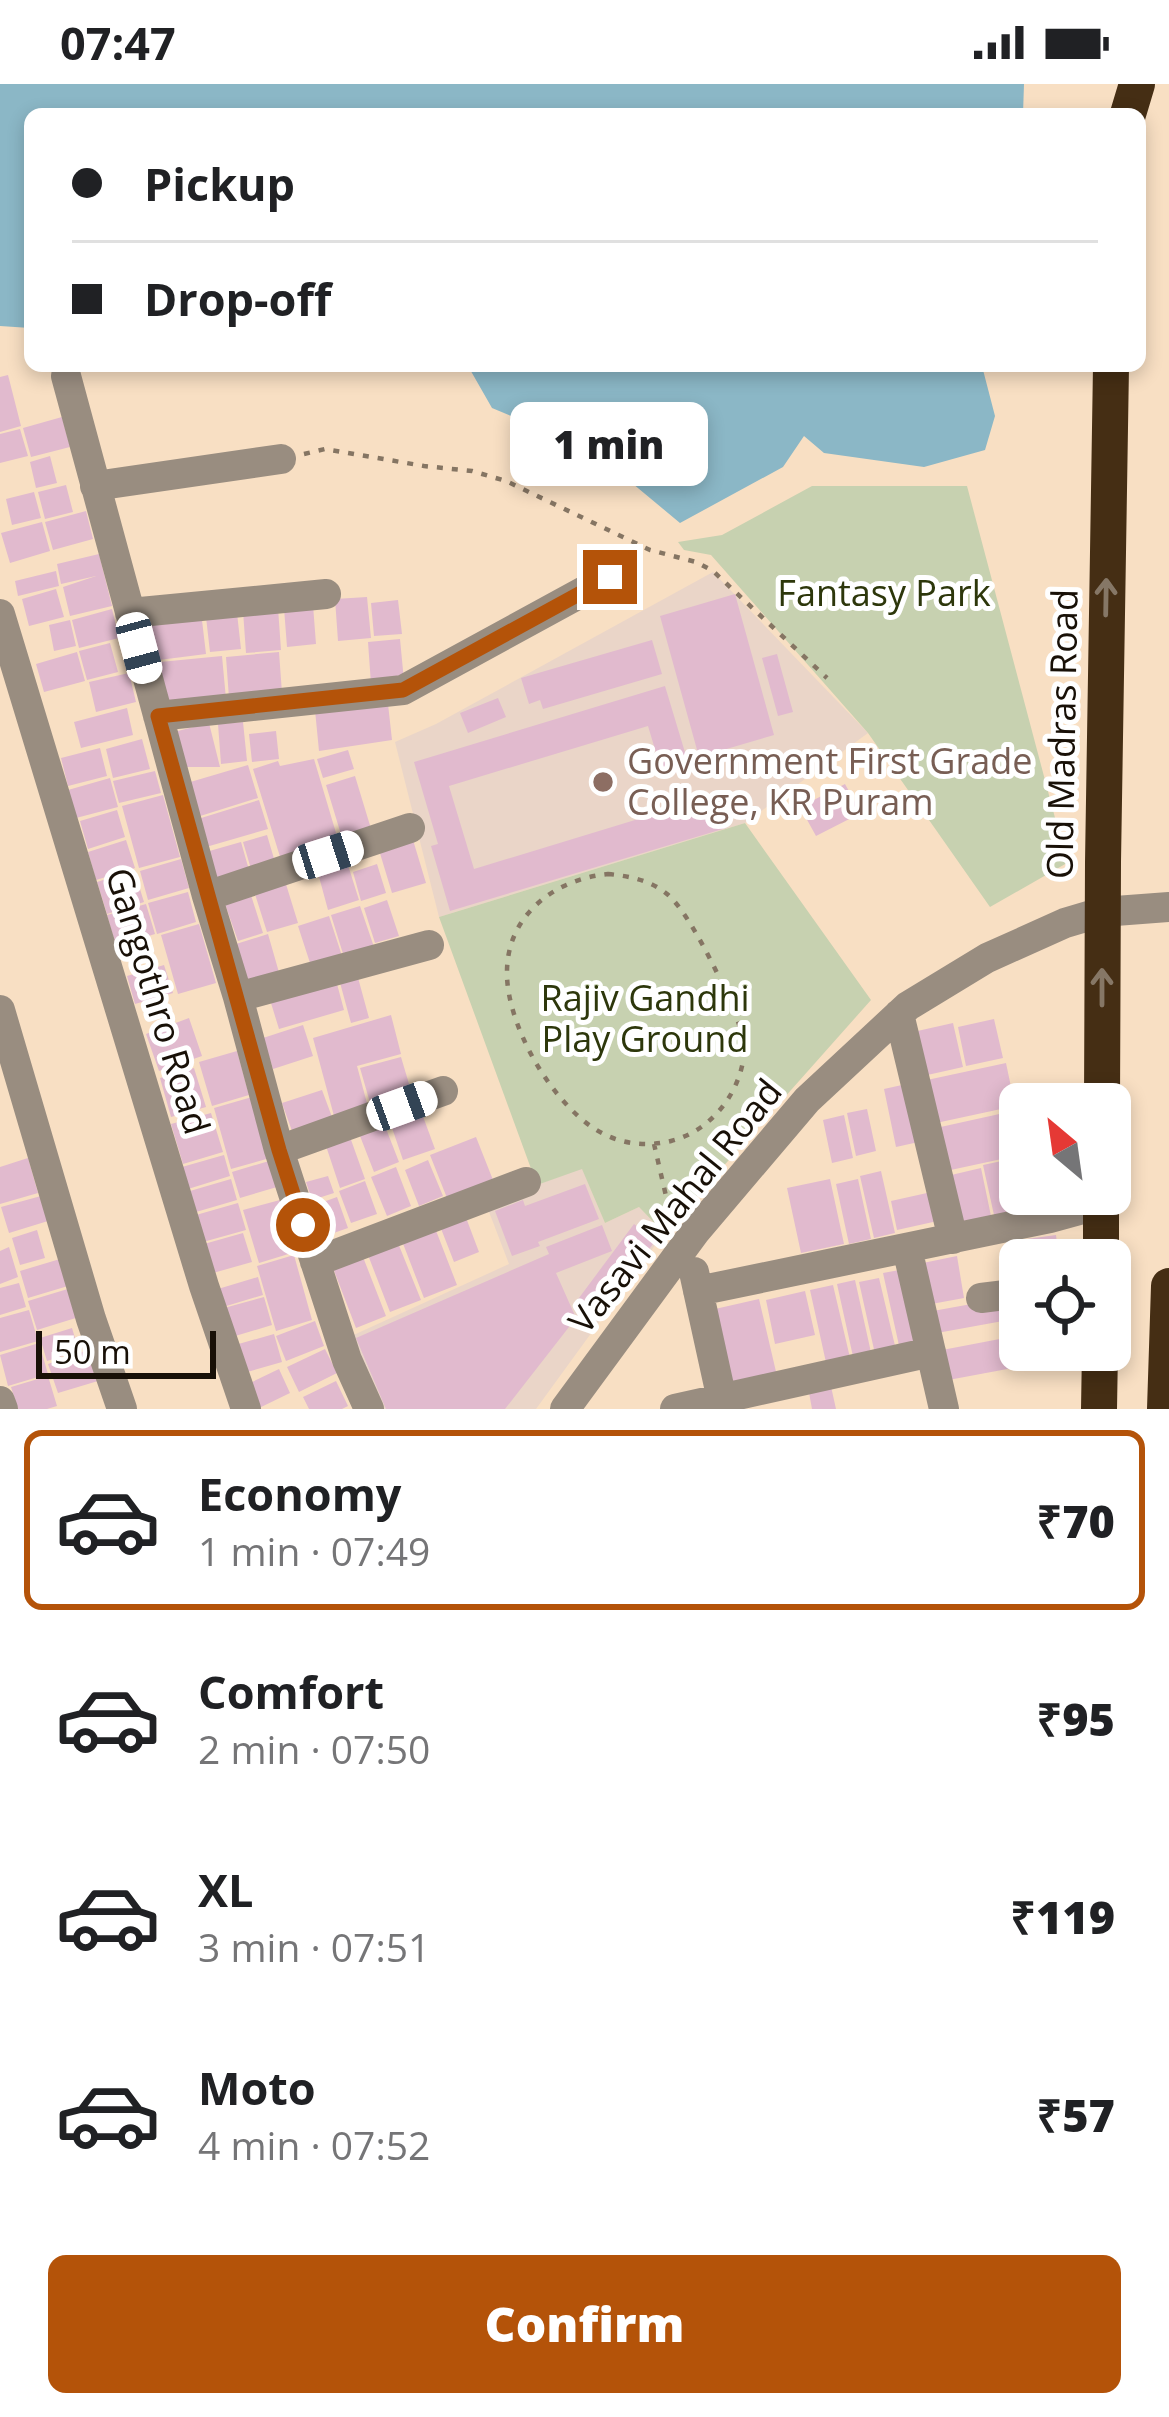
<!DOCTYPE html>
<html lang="en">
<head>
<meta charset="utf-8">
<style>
	body { margin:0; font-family:"Open Sans",sans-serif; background:#f2f2f2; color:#202124; height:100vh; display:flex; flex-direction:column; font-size:45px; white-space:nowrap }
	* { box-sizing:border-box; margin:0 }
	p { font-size:39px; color:#757577 }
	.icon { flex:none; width:66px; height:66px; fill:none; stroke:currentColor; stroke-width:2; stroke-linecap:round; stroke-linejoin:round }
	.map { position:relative; height:1325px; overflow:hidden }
	.side { display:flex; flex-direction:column; background:#fff; flex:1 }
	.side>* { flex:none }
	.hud { position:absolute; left:24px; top:24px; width:1122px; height:264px; border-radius:18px; box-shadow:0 6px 18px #0003; display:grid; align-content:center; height:264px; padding:0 48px; background:#fff }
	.needle { width:78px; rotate:331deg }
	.controls { position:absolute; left:999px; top:999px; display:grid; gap:24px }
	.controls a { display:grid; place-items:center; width:132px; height:132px; border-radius:18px; background:#fff; box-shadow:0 6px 18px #0003; font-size:60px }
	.scale { position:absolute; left:36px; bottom:30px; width:180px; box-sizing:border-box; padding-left:12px; border:6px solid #181007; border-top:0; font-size:33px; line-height:42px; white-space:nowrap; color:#181007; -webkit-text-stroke:9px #fff; paint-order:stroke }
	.end { position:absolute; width:54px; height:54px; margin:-27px; border:15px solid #b45309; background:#fff; box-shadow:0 0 0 6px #fff }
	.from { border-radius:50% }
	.bubble { position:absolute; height:84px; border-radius:18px; background:#fff; box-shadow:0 6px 18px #0003; font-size:39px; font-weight:800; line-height:84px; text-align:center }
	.car { position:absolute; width:36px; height:72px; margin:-36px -18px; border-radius:15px; box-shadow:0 0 9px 3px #0007; background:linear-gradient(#fff 24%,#345 0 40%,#fff 0 76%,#345 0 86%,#fff 0) }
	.hud b { display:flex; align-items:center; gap:42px; height:114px; font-size:45px }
	.hud b+b { border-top:3px solid #e0e0e0 }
	.hud i { width:30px; height:30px; background:#202124 }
	ul { padding:21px 0 0; list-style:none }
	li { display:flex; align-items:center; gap:36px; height:180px; margin:0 24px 18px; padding:0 24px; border:6px solid transparent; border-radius:18px }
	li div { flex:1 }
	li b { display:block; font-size:45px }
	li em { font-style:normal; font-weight:800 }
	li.on { border-color:#b45309 }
	li>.icon { width:108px; height:108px; stroke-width:1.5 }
	.button { display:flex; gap:24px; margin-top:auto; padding:24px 48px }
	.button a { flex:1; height:138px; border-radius:18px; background:#b45309; color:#fff; font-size:48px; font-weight:800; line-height:138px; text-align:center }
	.status { display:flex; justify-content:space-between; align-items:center; height:84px; padding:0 60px; background:#fff; direction:ltr }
	.status svg { height:33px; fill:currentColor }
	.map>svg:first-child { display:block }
	.education { fill:#ead5c8 }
	.green { fill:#c7d1b0 }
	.water { fill:#8bb7c6 }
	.building { fill:#e1bace }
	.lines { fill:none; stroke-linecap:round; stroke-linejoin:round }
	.path { stroke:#857563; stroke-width:4.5; stroke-dasharray:6 9; stroke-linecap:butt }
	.minor { stroke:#998d80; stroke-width:30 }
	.highway { stroke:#452e14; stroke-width:36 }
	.oneway { stroke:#867766 }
	.route { stroke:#b45309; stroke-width:15 }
	.education-dot { fill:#8d6e63; stroke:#fff; stroke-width:4.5 }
	.labels { text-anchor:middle; stroke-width:10; stroke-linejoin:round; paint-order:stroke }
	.park-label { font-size:36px; fill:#2d370b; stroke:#fff }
	.street-label { font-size:36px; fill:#181007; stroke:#fff }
	.education-label { font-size:36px; fill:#785e54; stroke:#fff; text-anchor:start }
</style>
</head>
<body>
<div class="status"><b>07:47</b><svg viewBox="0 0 49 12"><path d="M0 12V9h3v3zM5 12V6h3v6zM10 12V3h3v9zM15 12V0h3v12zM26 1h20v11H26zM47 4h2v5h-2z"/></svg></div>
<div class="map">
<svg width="1169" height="1325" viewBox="0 0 1169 1325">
	<rect width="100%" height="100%" fill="#f8dfc3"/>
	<!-- education -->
	<path class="education" d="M713,488l155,161 -123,90 -306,94 -44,-175 41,-18z
		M582,1084l23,55 34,-16 25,26 -128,176h-157l-32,-71 162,-74 -23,-60z"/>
	<!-- green -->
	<path class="green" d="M812,402h155l100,377 -77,44 -122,-174 -157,-178 -27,-5 -6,-8 44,-7z
		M745,739l126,177 -207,233 -25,-26 -34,16 -23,-54 -45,16 -98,-268z"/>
	<!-- water -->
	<path class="water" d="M0,0h1024l-1,30h-993v214l-30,-2z
		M468,282h514l13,50 -10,34 -61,17 -100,-14 -20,-17 -21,31 -103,56 -89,-74 -99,-41z"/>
	<!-- building -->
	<path class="building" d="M8,291l13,51 -21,6v-55z
		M62,333l8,30 -39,10 -8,-29z
		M20,345l8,27 -28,7v-29z
		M50,372l7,27 -21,5 -6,-26z
		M66,401l7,27 -28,7 -7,-27z
		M34,408l7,26 -29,7 -6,-26z
		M86,427l7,28 -40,11 -8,-28z
		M42,438l8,29 -40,12 -9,-30z
		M99,470l13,52 -42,10 -7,-29 33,-11 -35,8 -4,-20z
		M56,487l3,15 -41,10 -3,-15z
		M56,505l8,28 -35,9 -7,-27z
		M735,510l39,141 -75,22 -39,-141z
		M367,513l4,41 -33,3 -3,-42z
		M398,516l4,34 -28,2 -3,-33z
		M313,521l3,39 -29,3 -3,-39z
		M278,524l3,42 -35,3 -3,-42z
		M112,525l7,29 -40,10 -7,-28z
		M201,528l5,42 -55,7 -5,-42z
		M237,529l4,36 -31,3 -4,-35z
		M70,536l6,26 -22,5 -5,-26z
		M400,555l4,42 -33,3 -3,-42z
		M652,556l10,34 -119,35 -3,-9 -11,4 -8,-26z
		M110,559l8,29 -31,8 -8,-29z
		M77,568l8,29 -41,11 -8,-28z
		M279,568l3,41 -53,5 -3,-41z
		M777,570l16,58 -15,4 -16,-58z
		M222,572l4,43 -63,7 -3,-44z
		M129,589l7,29 -40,10 -7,-30z
		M665,602l25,83 -27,7 -15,-50 -199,60 25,83 243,-74 9,33 -276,83 -19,-65 7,-2 -24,-82z
		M498,614l8,19 -38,16 -8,-20z
		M388,620l4,36 -73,11 -4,-41z
		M127,624l6,27 -52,13 -7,-26z
		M243,638l4,39 -26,3 -3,-40z
		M209,639l11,44h-37l-9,-35z
		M276,647l3,28 -27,3 -3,-28z
		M142,655l8,30 -37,9 -7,-29z
		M100,664l7,28 -39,10 -7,-28z
		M348,666l6,19 -31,9 -6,-19z
		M314,675l25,84 -58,17 -28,-91 25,-8 2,5z
		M248,681l10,33 -61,19 -10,-34z
		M155,687l6,22 -42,10 -6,-22z
		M355,692l17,56 -29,9 -17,-56z
		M110,694l8,29 -42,11 -8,-28z
		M845,700l16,29 -45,23 -16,-29z
		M163,711l17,62 -41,11 -17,-62z
		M259,716l9,29 -62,18 -8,-28z
		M117,726l8,27 -37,12 -8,-28z
		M267,751l8,27 -24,7 -8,-27z
		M126,756l9,28 -39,12 -8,-28z
		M413,756l13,43 -34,10 -13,-43z
		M241,758l8,28 -35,11 -8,-29z
		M181,775l8,29 -41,12 -8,-29z
		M377,780l9,29 -25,8 -8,-29z
		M348,781l11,35 -31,10 -10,-37z
		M134,786l10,32 -37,12 -10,-32z
		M285,797l13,42 -31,9 -13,-41z
		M188,808l8,30 -39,12 -9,-31z
		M250,808l13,41 -25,8 -14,-40z
		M387,816l12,36 -24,7 -11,-35z
		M146,820l9,30 -39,12 -9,-31z
		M360,822l14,41 -30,10 -13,-42z
		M329,832l13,40 -31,10 -13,-40z
		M199,840l17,59 -38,11 -17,-59z
		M268,850l12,42 -32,10 -12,-42z
		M164,881l9,28 -38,11 -8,-28z
		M357,890l12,44 -18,5 -12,-44z
		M337,900l7,26 -65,19 -8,-26z
		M391,931l10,39 -44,12 11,41 -34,9 -21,-78z
		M189,934l13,38 -43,15 -13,-37z
		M994,935l9,39 -37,8 -8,-39z
		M953,939l10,44 -40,9 -10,-44z
		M303,941l10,31 -40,13 -10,-31z
		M237,967l12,44 -37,11 -13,-44z
		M401,973l11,37 -41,12 -11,-38z
		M1006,979l9,43 -79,17 -9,-43z
		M194,984l12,39 -35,10 -11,-39z
		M911,999l12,58 -27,6 -12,-58z
		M322,1006l10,27 -40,14 -10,-28z
		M252,1013l18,61 -39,11 -17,-61z
		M867,1025l9,42 -20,5 -9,-43z
		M421,1027l14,38 -32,11 -13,-38z
		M1013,1027l7,44 -74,16 -10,-43z
		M211,1029l12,39 -40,12 -12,-40z
		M844,1031l9,43 -21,5 -9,-43z
		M385,1042l14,36 -25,10 -14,-36z
		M350,1053l15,42 -25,9 -14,-42z
		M476,1053l17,43 -46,18 -17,-43z
		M224,1071l6,21 -42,13 -6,-22z
		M1020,1073v37h14l3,12 -43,9 -11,-50z
		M28,1074l10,35 -38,11v-37z
		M428,1076l15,36 -24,10 -14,-36z
		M269,1077l8,26 -37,11 -8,-26z
		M396,1083l15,39 -24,10 -16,-39z
		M981,1084l10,48 -34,7 -10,-47z
		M881,1087l14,62 -21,5 -14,-62z
		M328,1092l6,17 -22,7 -6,-18z
		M231,1095l6,21 -41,12 -6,-21z
		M830,1095l14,65 -43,9 -14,-65z
		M858,1095l13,60 -22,5 -13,-60z
		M365,1097l12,33 -26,9 -12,-32z
		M585,1100l14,35 -61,23 2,4 -28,10 -17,-45 28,-11 2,6z
		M936,1107l6,29 -45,10 -6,-29z
		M41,1112l7,25 -39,12 -8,-26z
		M337,1113l11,31 -23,8 -10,-31z
		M280,1116l15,52 -36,11 -16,-53z
		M238,1119l8,27 -43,12 -7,-27z
		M465,1131l14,37 -25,10 -14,-36z
		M634,1140l22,16 -62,82 -21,-16z
		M602,1141l10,26 -56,22 20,45 -71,91h-119l-30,-71 193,-84 -3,-7z
		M435,1144l22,57 -33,13 -22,-57z
		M37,1146l8,28 -25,7 -8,-27z
		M243,1149l9,29 -39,11 -9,-29z
		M1056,1151l3,25h-39v19h-3l-5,-38z
		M398,1159l23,57 -31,12 -22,-57z
		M9,1163l9,30 -18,7v-33z
		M294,1171l18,65 -36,11 -19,-65z
		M957,1172l7,42 -38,7 -8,-41z
		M363,1173l23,59 -30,12 -23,-60z
		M60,1175l8,27 -40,12 -8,-27z
		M905,1185l17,76 -22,5 -17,-77z
		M258,1193l5,18 -40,12 -5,-18z
		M879,1194l17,72 -21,4 -16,-72z
		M855,1196l17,77 -18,4 -17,-77z
		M19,1199l7,24 -26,8v-27z
		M833,1201l18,77 -24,5 -17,-77z
		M71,1204l8,29 -42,13 -9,-29z
		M805,1207l10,44 -40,9 -9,-44z
		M264,1213l8,28 -40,12 -8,-29z
		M759,1215l18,77 -45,10 -17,-77z
		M999,1215l4,22 -66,12 -4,-22z
		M29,1226l9,31 -38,11v-34z
		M315,1237l9,25 -38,15 -10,-25z
		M72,1244l7,23 -32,10 -7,-23z
		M274,1250l8,28 -38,11 -9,-28z
		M1020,1251v15h11l3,14 -91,17 -6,-30z
		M39,1259l9,31 -40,12 -8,-31z
		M325,1265l12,24 -38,19 -12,-25z
		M88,1266l10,31 -40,12 -10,-29z
		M279,1285l11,24 -33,16 -11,-24z
		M48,1292l9,30 -10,3h-29l-7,-22z
		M336,1297l12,25 -6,3h-33l-6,-12z
		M830,1298l6,27h-24l-4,-22z"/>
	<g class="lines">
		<!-- path -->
		<path class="path" d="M304,370l21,-5 99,17 48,5 34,10 144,69 46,12 17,9 114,107
			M608,790c21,2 42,6 59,20 24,19 69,113 76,144 4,20 -4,44 -15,61 -13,20 -33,36 -57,42 -21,5 -43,4 -63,-5 -51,-22 -102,-109 -101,-164 0,-57 48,-93 101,-98z
			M654,1060l15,65 8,7"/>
		<!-- minor -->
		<path class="minor" d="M66,292l141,520 31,101 41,153 68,210 22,49
			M95,402l186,-27
			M130,529l196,-19
			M0,530l204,672 42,123
			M158,632l245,-26 207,-113
			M207,812l203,-68
			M238,913l191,-52
			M0,926l91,309 31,90
			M899,930l54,225
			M279,1066l164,-59
			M907,1164l37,161
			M315,1178l211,-80
			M694,1188l30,137
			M698,1207l352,-73 51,-14
			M981,1214l39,-5
			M0,1317l3,8
			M565,1325l130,-177 112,-132 101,-94 79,-48 78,-35 37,-11 67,-5
			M675,1325l256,-57"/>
		<!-- highway -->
		<path class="highway" d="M1128,30l9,-30
			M1102,1020l1,-242 8,-496
			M1101,1176v-66
			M1099,1325l1,-59
			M1165,1325l4,-123"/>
	</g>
	<!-- one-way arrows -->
	<defs><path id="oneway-shaft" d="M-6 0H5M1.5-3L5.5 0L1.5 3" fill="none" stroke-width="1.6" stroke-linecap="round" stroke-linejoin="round" transform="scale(3)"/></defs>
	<g class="oneway">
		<use href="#oneway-shaft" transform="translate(1106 513) rotate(-89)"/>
		<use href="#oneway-shaft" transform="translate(1102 903) rotate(-90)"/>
	</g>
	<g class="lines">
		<!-- route -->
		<path class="route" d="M303,1141l-24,-75 -121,-434 245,-26 207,-113"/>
	</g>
	<!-- markers -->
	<circle class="education-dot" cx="603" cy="698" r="12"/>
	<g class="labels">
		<!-- park labels -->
		<g class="park-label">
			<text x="884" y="522">Fantasy Park</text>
			<text x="645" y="927">Rajiv Gandhi<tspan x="645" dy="41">Play Ground</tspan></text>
		</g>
		<!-- street labels -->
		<g class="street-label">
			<text transform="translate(1062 650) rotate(-89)" y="13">Old Madras Road</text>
			<text transform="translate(158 917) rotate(73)" y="13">Gangothro Road</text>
			<text transform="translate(675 1122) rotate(-51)" y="13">Vasavi Mahal Road</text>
		</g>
		<!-- education labels -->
		<g class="education-label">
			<text x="627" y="690">Government First Grade<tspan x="627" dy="41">College, KR Puram</tspan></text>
		</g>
	</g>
</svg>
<div class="controls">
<a><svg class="needle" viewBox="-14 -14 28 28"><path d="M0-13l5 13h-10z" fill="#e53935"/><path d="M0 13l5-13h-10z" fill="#757577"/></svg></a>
<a><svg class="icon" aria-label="locate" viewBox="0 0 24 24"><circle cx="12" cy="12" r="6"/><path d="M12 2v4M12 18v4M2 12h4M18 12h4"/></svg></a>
</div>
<div class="scale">50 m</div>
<i class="end from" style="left:303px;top:1141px"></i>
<i class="end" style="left:610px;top:493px"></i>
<div class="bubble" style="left:510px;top:318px;width:198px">1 min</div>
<i class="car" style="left:139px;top:564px;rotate:165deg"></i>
<i class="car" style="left:328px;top:771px;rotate:72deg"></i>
<i class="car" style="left:402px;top:1022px;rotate:70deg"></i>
<div class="hud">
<b><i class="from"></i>Pickup</b>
<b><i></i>Drop-off</b>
</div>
</div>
<section class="side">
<ul>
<li class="on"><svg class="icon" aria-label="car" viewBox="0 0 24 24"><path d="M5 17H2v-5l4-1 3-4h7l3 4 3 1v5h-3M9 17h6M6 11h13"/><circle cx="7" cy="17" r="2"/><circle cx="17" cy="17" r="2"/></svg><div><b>Economy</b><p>1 min · 07:49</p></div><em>₹70</em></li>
<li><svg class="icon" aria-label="car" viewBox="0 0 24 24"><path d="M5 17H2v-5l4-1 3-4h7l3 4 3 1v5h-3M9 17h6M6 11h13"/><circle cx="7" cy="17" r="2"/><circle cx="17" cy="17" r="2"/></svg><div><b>Comfort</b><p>2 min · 07:50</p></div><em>₹95</em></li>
<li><svg class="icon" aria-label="car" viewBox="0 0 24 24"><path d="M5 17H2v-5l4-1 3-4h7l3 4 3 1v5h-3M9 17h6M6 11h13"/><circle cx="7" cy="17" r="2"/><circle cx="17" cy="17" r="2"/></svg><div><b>XL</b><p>3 min · 07:51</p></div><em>₹119</em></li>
<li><svg class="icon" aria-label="car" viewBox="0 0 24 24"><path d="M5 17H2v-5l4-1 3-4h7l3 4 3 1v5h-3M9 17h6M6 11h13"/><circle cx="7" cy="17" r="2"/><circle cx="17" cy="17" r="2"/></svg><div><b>Moto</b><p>4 min · 07:52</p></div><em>₹57</em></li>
</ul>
<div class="button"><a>Confirm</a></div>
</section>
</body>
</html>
